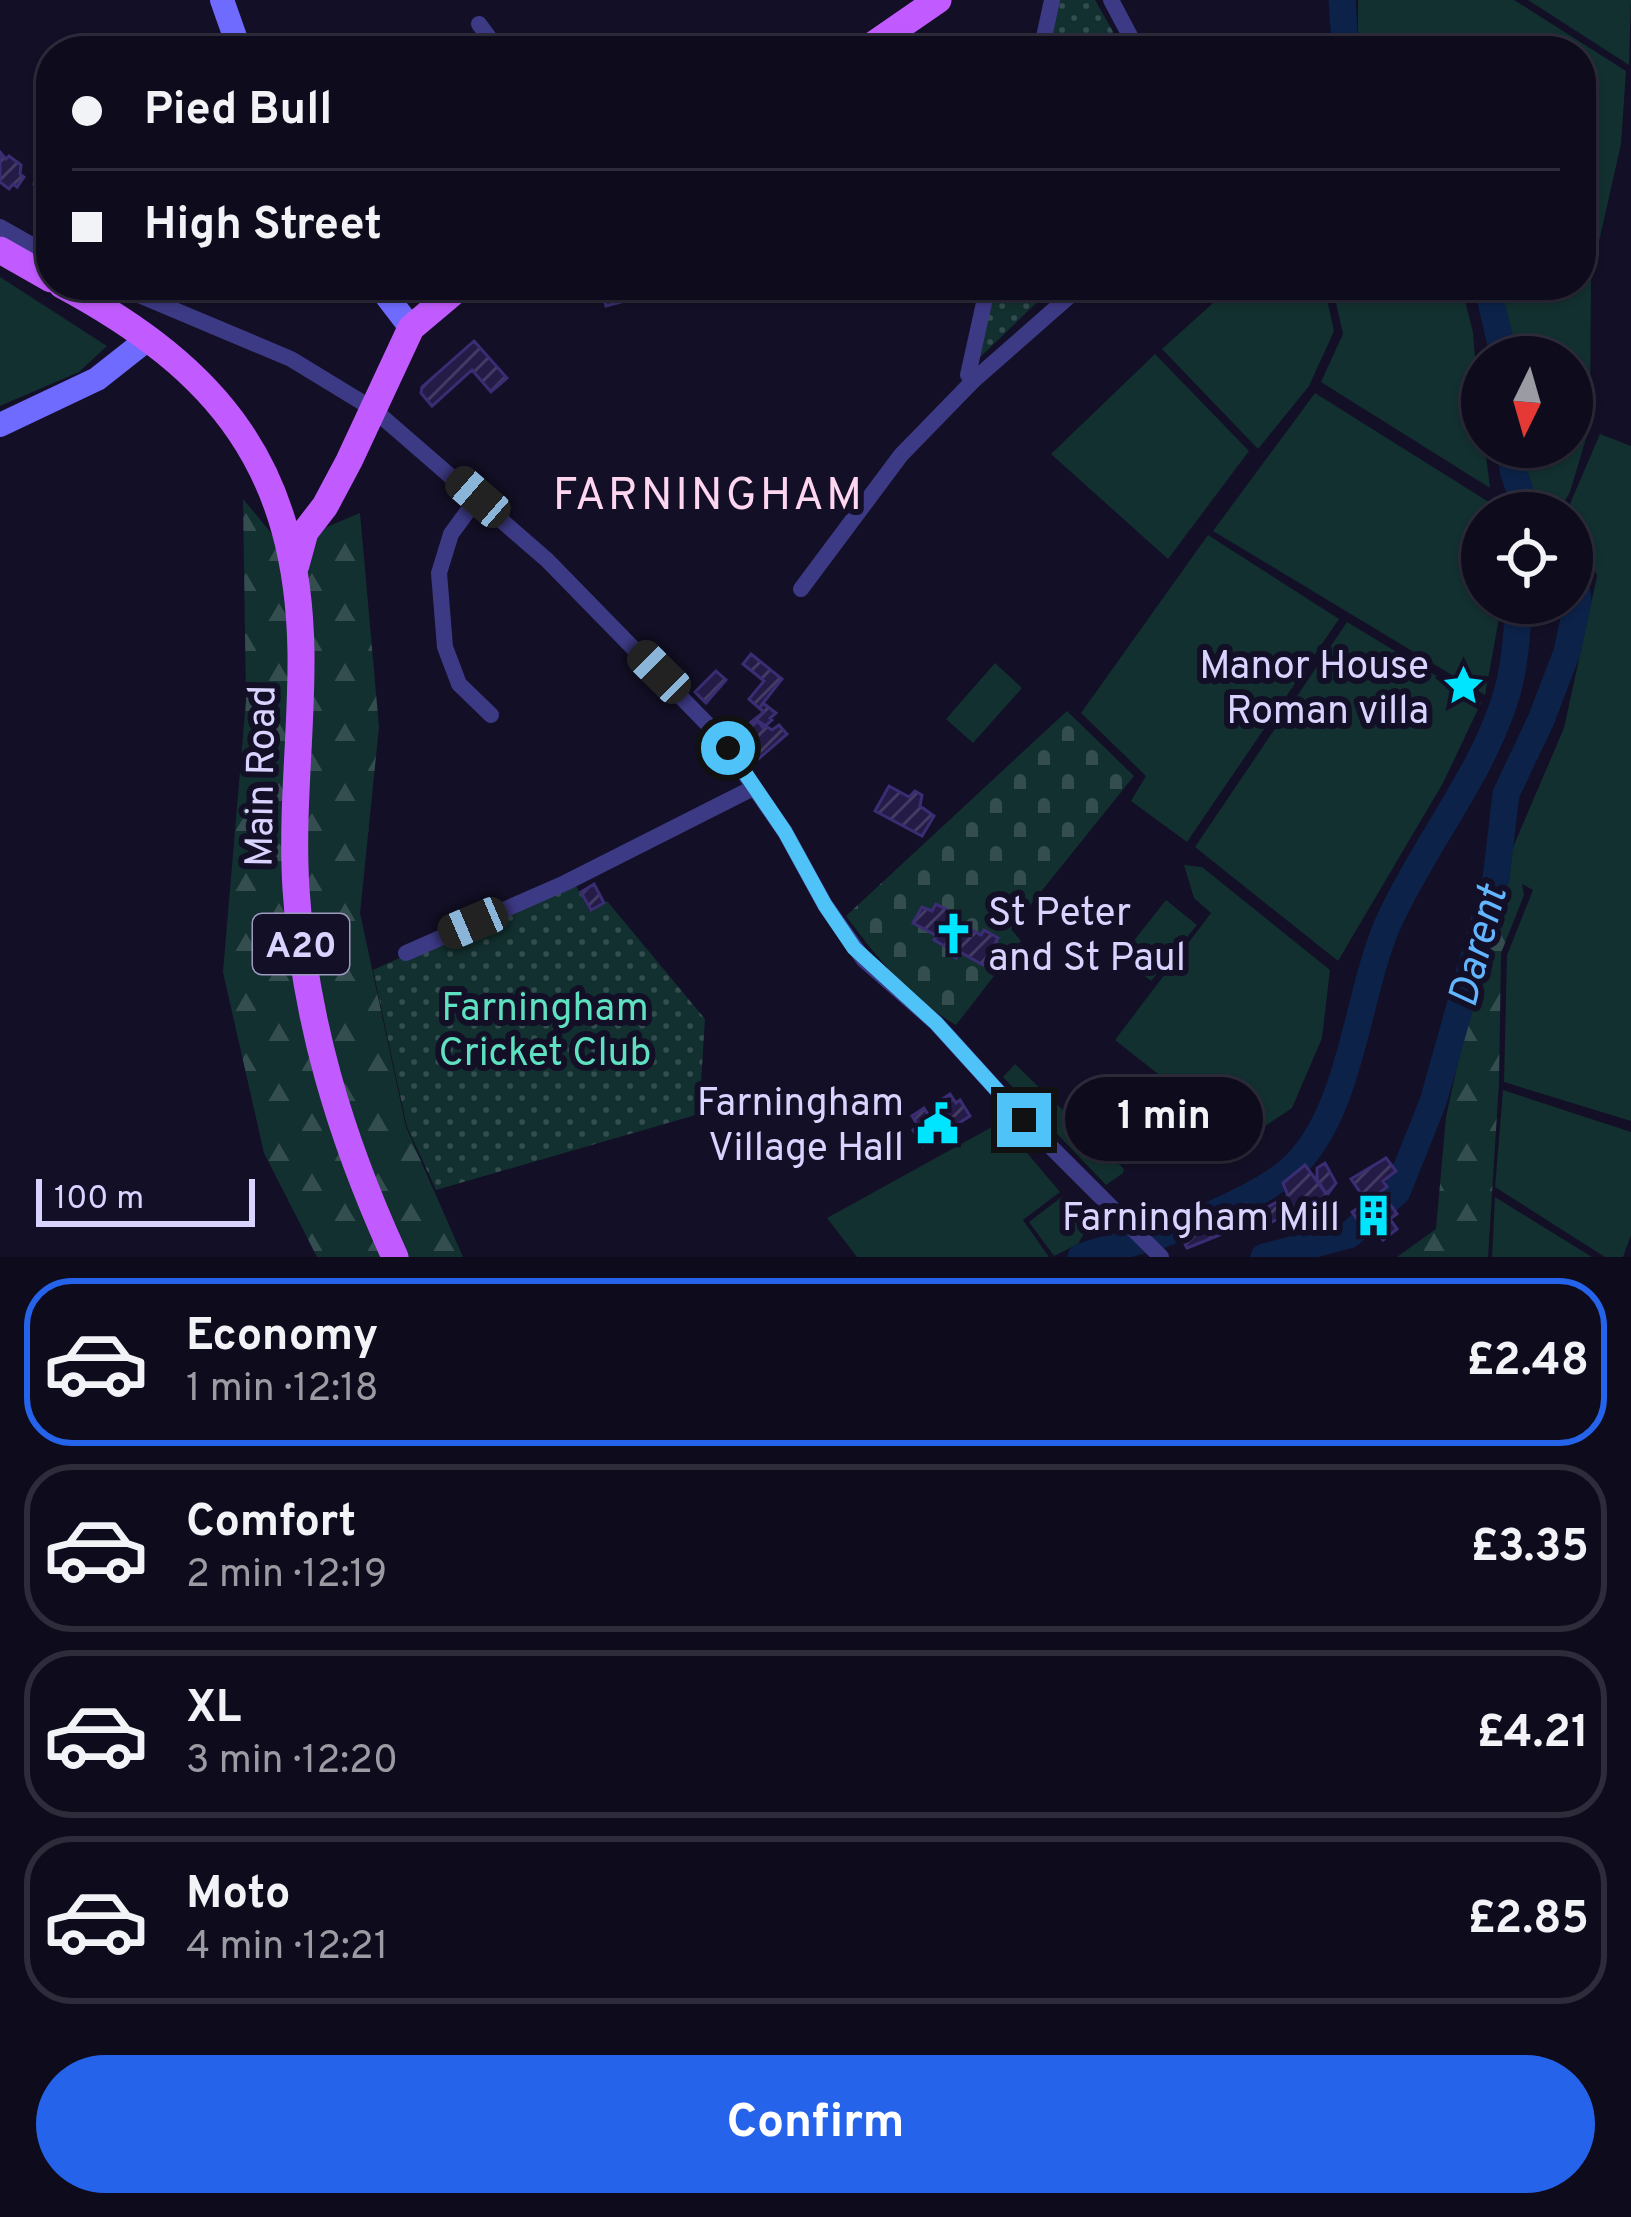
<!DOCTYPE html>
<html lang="en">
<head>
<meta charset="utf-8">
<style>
	body { margin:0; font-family:Overpass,sans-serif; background:#1c1929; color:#f1f3f6; height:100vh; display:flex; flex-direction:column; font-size:45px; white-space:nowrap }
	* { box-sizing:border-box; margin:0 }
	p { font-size:39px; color:#9b9ba3 }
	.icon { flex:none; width:66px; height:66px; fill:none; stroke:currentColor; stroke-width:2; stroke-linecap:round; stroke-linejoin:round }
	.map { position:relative; height:1257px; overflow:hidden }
	.side { display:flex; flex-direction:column; background:#0e0b1c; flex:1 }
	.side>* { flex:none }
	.hud { position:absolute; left:36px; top:36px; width:1560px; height:264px; border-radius:48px; box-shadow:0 3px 9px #0004,0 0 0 3px #2e2b3b; display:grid; align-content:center; height:264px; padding:0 36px; background:#0e0b1c }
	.needle { width:78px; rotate:185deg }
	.buttons { position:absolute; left:1461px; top:336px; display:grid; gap:24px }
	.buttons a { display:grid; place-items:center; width:132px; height:132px; border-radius:50%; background:#0e0b1c; box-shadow:0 3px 9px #0004,0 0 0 3px #2e2b3b; font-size:60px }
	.scale { position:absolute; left:36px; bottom:30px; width:219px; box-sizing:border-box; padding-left:12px; border:6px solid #d9d4ff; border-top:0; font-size:33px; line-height:42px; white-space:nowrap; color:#d9d4ff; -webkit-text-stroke:9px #130f26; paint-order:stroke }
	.end { position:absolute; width:54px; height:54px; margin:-27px; border:15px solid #4fc3f7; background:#111; box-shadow:0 0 0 6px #111 }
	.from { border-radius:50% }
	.bubble { position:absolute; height:84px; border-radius:42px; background:#0e0b1c; box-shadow:0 3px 9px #0004,0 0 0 3px #2e2b3b; font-size:39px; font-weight:700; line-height:84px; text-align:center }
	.car { position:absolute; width:36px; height:72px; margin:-36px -18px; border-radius:15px; box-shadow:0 0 9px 3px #0007; background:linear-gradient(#222 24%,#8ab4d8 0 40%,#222 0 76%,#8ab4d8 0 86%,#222 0) }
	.hud b { display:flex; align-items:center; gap:42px; height:114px; font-size:45px }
	.hud b+b { border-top:3px solid #2e2b3b }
	.hud i { width:30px; height:30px; background:#f1f3f6 }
	ul { padding:21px 0 0; list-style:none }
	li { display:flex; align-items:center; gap:36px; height:168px; margin:0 24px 18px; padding:0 12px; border:6px solid #2e2b3b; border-radius:48px }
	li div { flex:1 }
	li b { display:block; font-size:45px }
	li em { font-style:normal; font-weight:700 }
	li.active { border-color:#2563eb }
	li>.icon { width:108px; height:108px; stroke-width:1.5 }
	.cta { display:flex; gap:24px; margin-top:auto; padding:24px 36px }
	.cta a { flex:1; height:138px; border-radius:72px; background:#2563eb; color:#fff; font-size:48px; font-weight:700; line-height:138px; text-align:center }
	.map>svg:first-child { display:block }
	.grass { fill:#12302f }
	.forest { fill:url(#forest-firs) }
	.cemetery { fill:url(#cemetery-stones) }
	.park { fill:url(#park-dots) }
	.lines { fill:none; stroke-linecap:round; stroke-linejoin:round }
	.river { stroke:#0c2248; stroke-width:27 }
	.building { fill:url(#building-hatch); stroke:#3b2d73; stroke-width:3 }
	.street { stroke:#3d3a85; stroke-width:16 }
	.secondary { stroke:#6f6bff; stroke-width:24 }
	.primary { stroke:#c25bff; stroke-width:27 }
	.route { stroke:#4fc3f7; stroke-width:15 }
	.labels { text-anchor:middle; stroke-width:12; stroke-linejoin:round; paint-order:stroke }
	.shield { fill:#130f26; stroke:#9e99be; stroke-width:3 }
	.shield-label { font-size:36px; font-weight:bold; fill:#d9d4ff }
	.poi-label { font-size:39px; fill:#d9d4ff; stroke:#130f26; text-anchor:end }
	.street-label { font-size:39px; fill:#d9d4ff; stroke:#130f26 }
	.park-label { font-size:39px; fill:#5fe0c0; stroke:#130f26 }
	.water-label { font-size:42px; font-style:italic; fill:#62b6ff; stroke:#130f26 }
	.quarter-label { font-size:45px; letter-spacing:3px; fill:#ffd6f0; stroke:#130f26 }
</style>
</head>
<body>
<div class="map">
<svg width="1631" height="1257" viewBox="0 0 1631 1257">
	<defs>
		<pattern id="forest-firs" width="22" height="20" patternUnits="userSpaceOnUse" patternTransform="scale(3)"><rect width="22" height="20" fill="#12302f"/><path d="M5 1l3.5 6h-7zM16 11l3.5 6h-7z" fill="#344d4e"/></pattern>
		<pattern id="cemetery-stones" width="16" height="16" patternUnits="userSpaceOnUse" patternTransform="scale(3)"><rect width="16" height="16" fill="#12302f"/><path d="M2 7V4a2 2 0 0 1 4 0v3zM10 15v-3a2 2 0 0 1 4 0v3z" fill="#344d4e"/></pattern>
		<pattern id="park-dots" width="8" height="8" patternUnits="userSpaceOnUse" patternTransform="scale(3)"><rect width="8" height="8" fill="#12302f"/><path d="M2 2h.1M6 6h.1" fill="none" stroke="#344d4e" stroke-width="1.8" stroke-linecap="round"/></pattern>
		<pattern id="building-hatch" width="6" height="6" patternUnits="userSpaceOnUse" patternTransform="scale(3)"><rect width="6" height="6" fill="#241b47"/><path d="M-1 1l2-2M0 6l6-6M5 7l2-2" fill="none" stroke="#433b63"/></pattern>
	</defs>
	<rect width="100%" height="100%" fill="#130f26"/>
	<!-- grass -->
	<path class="grass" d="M1358,0h156l112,71 -5,73 -30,133 -1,148 -20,67 -12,21 -30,-27 -5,-39h49v-90h-56l-17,-72h82v-234h-212l-11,-13z
		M1528,0h103l-2,65z
		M0,277l107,69 -28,26 -79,34z
		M1233,285h91l10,46 -25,55 -51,63 -96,-100z
		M1332,285h129l12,47 9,115h3l5,41 -169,-106 22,-48z
		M1155,354l94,97 -81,108 -117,-105z
		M1315,393l177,111v9h-10v90h17l1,10 -15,82 -272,-164z
		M1600,434l31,12v675l-127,-39 3,-127 26,-65 -31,-17 62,-145 33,-152 -28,-70z
		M1208,535l131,84 -152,223 -56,-41 15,-25 -65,-63z
		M1347,622l134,81 -38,80 -105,178 -143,-114z
		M995,663l27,25 -49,55 -27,-24z
		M1184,865l18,2 128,103 -8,68 -30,70 -49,33 -128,-101 96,-127 -17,-15z
		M1166,900l31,25 -46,56 -30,-24z
		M1015,1064l109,105 -1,4 -17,12 -103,-108z
		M1503,1090l128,42v103l-8,22h-18l-110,-70z
		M1001,1122l59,70 -37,28 26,37h-192l-30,-39z
		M1063,1196l26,29 -11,19 -24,12 -25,-34z
		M1495,1197l97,60h-100z"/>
	<!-- forest -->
	<path class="forest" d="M243,499l39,47 78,-33 19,214 -19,186 46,214 57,130h-146l-53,-104 -41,-181 23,-271z
		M1517,858l7,37 -23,58 -2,129 -11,175h-91l39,-28 10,-112 36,-164z"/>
	<!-- cemetery -->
	<path class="cemetery" d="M1067,711l67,65 -123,153 10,12 -65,84c-45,-26 -80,-68 -110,-109z"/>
	<!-- park -->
	<path class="park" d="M1055,0h40l29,51h-82z
		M986,285h69l-83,80z
		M573,880l16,30 18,-9 98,118 -6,95 -263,76 -29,-63 -34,-157z"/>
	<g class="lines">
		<!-- river -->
		<path class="river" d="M1342,0l3,44 6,7
			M1487,285l17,72
			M1511,447l2,23 14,43
			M1081,1257c26,-10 53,-13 79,-22 36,-13 102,-40 130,-65 63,-56 66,-178 100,-251 35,-76 93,-145 117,-226 8,-28 10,-61 12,-90
			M1264,1257l85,-22 48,-43 36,-90 63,-224 10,-84 35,-74 26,-68 11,-52 -6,-49"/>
	</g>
	<!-- building -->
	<path class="building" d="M0,152l6,7 3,-3 12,9 -1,9 4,3 -7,10 -4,-3 -4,5 -9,-7z
		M46,167l5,3v27l-17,-13z
		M600,285h25l4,15 -23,6z
		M474,341l33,37 -16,14 -19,-22 -40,36 -11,-13 1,-6z
		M751,654l31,25 -23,29 -10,-9 15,-18 -21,-17z
		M716,671l10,9 -20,23 -11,-11z
		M763,703l13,10 -6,5 2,2 -9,8 -5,-7 -20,16 -1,-4 27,-21 -5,-4z
		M758,721l14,9 7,-5 8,9 -32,28 -19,-24z
		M889,786l20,11 6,-6 7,4 -2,11 14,10 -12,20 -47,-25z
		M594,884l10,19 -13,7 -10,-18z
		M936,904l13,7 -2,5 34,19 3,-5 14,8 -15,27 -23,-13 -4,6 -8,-5 2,-4 -16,-9 3,-4 -24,-13 9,-16 10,4z
		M950,1094l6,9 4,-3 10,16 -47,30 -10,-16 5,-4 -6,-10 12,-8 7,11 12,-8 -5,-9z
		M1386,1158l10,13 -13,10 4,6 -20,15 -16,-23z
		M1325,1163l11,20 -9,12 -10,-16v-11z
		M1305,1165l22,30 -55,27 -6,-14 22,-12 -5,-13z
		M1381,1192l16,22 -7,5 7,10 -14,11 -8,-11 -7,5 -16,-22z
		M1247,1204l1,5 6,-2 5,14 -15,5 -6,-19z
		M1238,1207l6,19 -15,5 -4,-13 7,-3 -2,-6z
		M1215,1221l5,14 -33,13 -9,-18z"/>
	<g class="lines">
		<!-- street -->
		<path class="street" d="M1111,0l27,51
			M479,24l20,27
			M1041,51l11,-51
			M0,227l51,29
			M115,285l176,74 82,50 174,151 171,175 67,97 40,73 39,55 72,63 88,97 137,137
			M968,375l20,-90
			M478,497l-27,37 -12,39 6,74 14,37 32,31
			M801,589l100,-134 73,-75 108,-95
			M406,953l159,-70 188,-95"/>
		<!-- secondary -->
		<path class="secondary" d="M222,0l18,51
			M378,285l33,43
			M0,425l97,-46 52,-41"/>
		<!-- primary -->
		<path class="primary" d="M864,51l74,-51
			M0,250l51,29
			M62,285c158,85 236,183 239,367 1,79 -10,157 -5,237 8,130 45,250 99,368
			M296,565l9,-33 20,-26 24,-45 62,-133 51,-43"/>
	</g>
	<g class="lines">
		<!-- route -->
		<path class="route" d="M728,748l57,84 40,73 29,43 82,75 88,97"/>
	</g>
	<!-- icons -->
	<defs>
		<symbol id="sight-bare" viewBox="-9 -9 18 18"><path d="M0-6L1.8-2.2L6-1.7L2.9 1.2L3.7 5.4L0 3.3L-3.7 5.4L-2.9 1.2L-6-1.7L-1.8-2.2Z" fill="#00e5ff" stroke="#130f26" stroke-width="2.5" paint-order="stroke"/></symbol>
		<symbol id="church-bare" viewBox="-9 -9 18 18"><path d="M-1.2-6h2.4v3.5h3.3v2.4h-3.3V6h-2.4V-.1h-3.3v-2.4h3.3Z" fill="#00e5ff" stroke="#130f26" stroke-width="2.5" paint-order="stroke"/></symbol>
		<symbol id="civic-bare" viewBox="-9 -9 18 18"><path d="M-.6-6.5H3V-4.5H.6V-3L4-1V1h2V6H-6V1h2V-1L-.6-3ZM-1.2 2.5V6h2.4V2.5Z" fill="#00e5ff" stroke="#130f26" stroke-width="2.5" paint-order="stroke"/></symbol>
		<symbol id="building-bare" viewBox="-9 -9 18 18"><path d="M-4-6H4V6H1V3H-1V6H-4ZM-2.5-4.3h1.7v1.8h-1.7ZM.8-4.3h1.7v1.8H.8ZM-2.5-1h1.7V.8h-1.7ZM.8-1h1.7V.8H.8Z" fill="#00e5ff" stroke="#130f26" stroke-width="2.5" paint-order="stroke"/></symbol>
	</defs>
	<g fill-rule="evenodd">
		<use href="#sight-bare" x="1434" y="656" width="59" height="59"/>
		<use href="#church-bare" x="924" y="904" width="59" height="59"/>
		<use href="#civic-bare" x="908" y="1094" width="59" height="59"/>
		<use href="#building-bare" x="1344" y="1186" width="59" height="59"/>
	</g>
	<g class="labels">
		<!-- shield labels -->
		<rect class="shield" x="253" y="914" width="96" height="60" rx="9"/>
		<g class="shield-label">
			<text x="301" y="957">A20</text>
		</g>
		<!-- poi labels -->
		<g class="poi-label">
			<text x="1429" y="678">Manor House<tspan x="1429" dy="45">Roman villa</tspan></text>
			<text x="988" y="925" text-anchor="start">St Peter<tspan x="988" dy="45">and St Paul</tspan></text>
			<text x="904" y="1115">Farningham<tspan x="904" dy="45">Village Hall</tspan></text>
			<text x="1340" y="1230">Farningham Mill</text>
		</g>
		<!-- street labels -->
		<g class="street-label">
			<text transform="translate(259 776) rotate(-89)" y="14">Main Road</text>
		</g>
		<!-- park labels -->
		<g class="park-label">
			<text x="545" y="1020">Farningham<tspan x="545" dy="45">Cricket Club</tspan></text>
		</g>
		<!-- water labels -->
		<g class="water-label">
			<text transform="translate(1476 946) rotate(-75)" y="15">Darent</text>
		</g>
		<!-- quarter labels -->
		<g class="quarter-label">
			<text x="709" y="509">FARNINGHAM</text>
		</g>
	</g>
</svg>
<div class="buttons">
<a><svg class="needle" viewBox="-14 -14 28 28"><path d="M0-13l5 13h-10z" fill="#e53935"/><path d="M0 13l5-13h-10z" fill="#9b9ba3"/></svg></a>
<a><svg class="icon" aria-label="locate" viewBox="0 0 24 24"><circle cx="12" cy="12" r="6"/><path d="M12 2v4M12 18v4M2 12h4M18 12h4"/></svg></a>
</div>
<div class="scale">100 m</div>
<i class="end from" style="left:728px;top:748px"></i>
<i class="end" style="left:1024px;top:1120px"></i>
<div class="bubble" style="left:1065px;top:1077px;width:198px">1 min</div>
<i class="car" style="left:478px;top:497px;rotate:311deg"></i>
<i class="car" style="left:659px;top:672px;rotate:315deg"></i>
<i class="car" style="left:473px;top:923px;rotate:247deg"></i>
<div class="hud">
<b><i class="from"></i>Pied Bull</b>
<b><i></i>High Street</b>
</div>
</div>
<section class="side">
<ul>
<li class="active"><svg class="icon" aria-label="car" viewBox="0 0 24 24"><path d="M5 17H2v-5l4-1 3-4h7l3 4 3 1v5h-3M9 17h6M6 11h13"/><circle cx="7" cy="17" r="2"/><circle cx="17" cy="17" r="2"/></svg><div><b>Economy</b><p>1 min · 12:18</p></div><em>£2.48</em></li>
<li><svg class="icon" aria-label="car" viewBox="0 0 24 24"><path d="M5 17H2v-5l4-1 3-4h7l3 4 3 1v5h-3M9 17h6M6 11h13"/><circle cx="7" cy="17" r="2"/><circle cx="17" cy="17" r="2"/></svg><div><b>Comfort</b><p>2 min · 12:19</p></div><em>£3.35</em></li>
<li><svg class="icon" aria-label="car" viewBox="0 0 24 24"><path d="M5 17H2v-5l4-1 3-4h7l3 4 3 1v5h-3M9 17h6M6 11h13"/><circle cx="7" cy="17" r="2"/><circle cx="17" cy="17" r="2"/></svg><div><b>XL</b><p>3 min · 12:20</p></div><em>£4.21</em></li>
<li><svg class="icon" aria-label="car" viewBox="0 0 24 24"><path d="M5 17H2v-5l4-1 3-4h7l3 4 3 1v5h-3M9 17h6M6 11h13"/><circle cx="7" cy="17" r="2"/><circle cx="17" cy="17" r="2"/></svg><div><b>Moto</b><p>4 min · 12:21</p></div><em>£2.85</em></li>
</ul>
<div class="cta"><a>Confirm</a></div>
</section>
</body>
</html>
